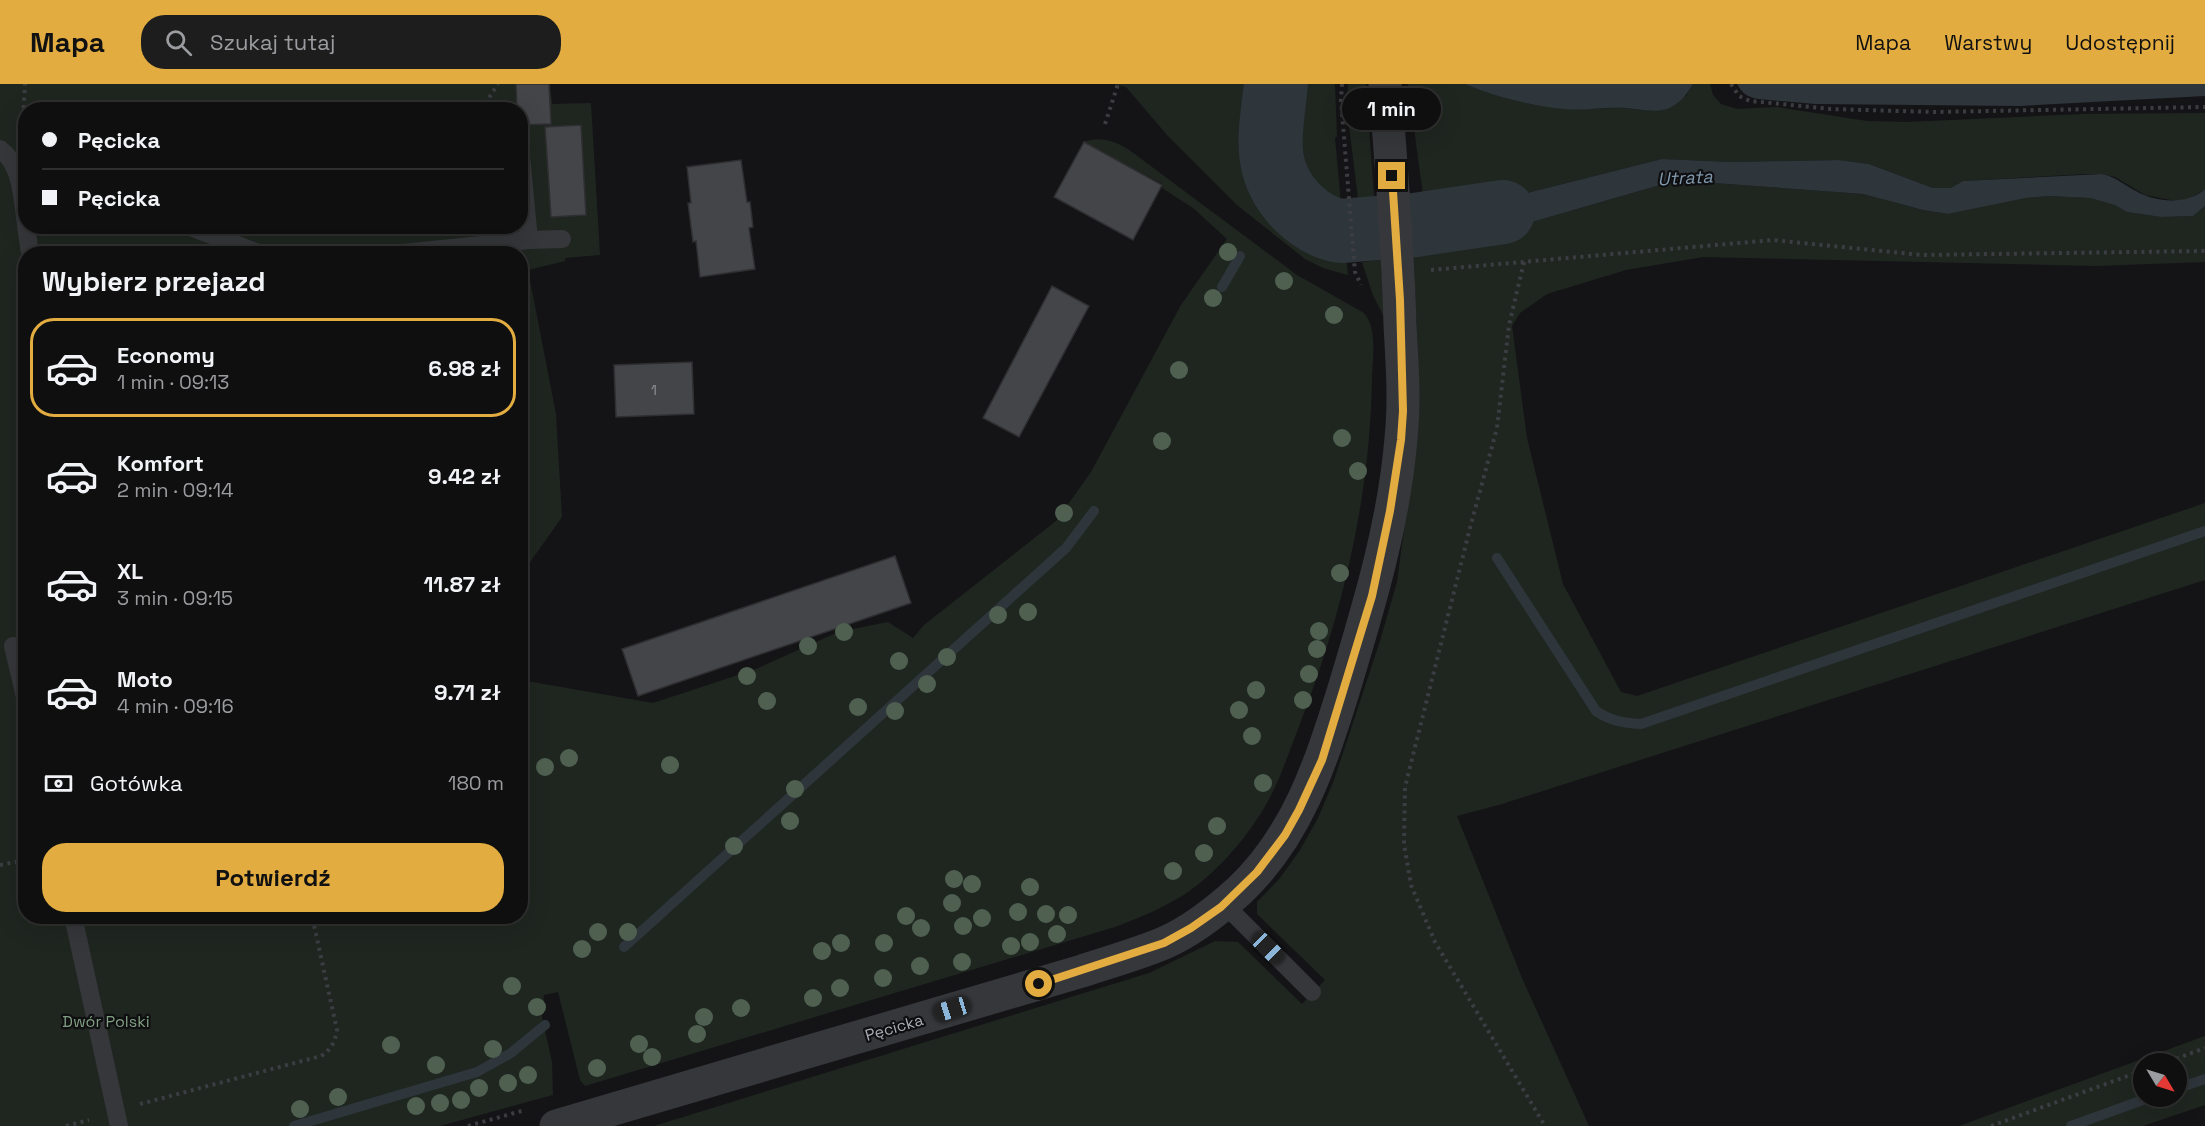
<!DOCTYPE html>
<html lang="pl">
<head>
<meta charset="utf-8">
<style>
	body { margin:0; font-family:"Space Grotesk",sans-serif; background:#1d1d1e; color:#f1f3f6; height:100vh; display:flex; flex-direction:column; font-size:22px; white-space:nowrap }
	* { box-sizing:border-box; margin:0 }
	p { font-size:20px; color:#9b9c9f }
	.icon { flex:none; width:33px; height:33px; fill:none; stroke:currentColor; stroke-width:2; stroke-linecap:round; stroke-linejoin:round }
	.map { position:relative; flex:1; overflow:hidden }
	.details { position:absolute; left:18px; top:162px; width:510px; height:678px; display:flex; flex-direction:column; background:#0f0f10; border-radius:24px; box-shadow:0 6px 24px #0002,0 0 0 2px #2f2f30 }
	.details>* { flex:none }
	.guide { position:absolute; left:18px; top:18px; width:510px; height:132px; border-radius:24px; box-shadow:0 6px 24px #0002,0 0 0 2px #2f2f30; display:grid; align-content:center; height:132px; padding:0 24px; background:#0f0f10 }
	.needle { width:39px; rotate:128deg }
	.fabs { position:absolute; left:2133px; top:969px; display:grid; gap:12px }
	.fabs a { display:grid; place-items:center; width:54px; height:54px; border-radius:50%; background:#0f0f10; box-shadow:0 6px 24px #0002,0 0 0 2px #2f2f30; font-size:30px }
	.end { position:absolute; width:27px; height:27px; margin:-14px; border:8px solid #e3ac40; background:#111; box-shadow:0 0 0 3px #111 }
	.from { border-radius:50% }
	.bubble { position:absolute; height:42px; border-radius:21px; background:#0f0f10; box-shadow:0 6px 24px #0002,0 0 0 2px #2f2f30; font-size:20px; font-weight:600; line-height:42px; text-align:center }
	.car { position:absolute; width:18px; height:36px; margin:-18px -9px; border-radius:8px; box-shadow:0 0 4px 2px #0007; background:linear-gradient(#222 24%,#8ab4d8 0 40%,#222 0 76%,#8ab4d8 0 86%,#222 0) }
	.guide b { display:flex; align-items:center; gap:21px; height:57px; font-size:22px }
	.guide b+b { border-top:2px solid #2f2f30 }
	.guide i { width:15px; height:15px; background:#f1f3f6 }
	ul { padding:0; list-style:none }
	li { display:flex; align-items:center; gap:18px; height:99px; margin:0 12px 9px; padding:0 12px; border:3px solid transparent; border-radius:24px }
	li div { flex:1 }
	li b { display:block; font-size:22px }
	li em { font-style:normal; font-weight:600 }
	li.selected { border-color:#e3ac40 }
	li>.icon { width:54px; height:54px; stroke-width:1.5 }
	h2 { padding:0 24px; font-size:27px; line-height:72px }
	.pay { display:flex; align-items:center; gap:15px; height:66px; padding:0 24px; font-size:22px }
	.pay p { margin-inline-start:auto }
	.button { display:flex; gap:12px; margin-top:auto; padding:12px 24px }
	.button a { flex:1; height:69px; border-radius:24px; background:#e3ac40; color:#111; font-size:24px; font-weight:600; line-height:69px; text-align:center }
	header { display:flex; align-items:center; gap:36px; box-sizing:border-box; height:84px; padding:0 30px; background:#e3ac40; color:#111 }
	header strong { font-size:28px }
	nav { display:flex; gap:33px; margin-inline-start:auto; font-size:21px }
	.search { width:420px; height:54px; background:#1d1d1e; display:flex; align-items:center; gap:15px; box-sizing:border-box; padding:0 21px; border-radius:24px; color:#9b9c9f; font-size:22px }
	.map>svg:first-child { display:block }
	.green { fill:#1f2620; fill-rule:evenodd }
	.water { fill:#2e353b }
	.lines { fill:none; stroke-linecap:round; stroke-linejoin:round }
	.stream { stroke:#2e353b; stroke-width:10 }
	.river { stroke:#2e353b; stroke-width:64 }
	.building { fill:#444549; stroke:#2f2f32; stroke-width:1.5 }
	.path { stroke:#3c3d42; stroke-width:4; stroke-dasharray:3 4.5; stroke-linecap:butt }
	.service { stroke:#36373b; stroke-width:18 }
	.tertiary { stroke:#36373b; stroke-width:33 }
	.tree { fill:#4f6051 }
	.route { stroke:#e3ac40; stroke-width:8 }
	.labels { text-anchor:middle; stroke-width:4.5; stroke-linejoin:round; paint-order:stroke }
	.number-label { font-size:14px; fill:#8e929a }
	.park-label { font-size:16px; fill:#809f82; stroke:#0f0f11 }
	.street-label { font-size:16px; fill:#a7acb5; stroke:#0f0f11 }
	.water-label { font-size:18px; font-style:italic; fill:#8199ae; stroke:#0f0f11 }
</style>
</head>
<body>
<header>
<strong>Mapa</strong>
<div class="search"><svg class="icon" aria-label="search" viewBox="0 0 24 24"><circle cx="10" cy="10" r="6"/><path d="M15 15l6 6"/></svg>Szukaj tutaj</div>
<nav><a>Mapa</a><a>Warstwy</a><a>Udostępnij</a></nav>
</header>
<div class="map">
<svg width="2205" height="1042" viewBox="0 0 2205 1042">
	<rect width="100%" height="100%" fill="#141416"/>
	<!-- green -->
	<path class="green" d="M0,0h550l2,20 39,-1 9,152 -35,3v3l-37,9 28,144 6,103 -41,58 -1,-321h-494v662h494l1,-236 132,23 103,-34 82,-37 50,-10 25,16 11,-13 132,-104 35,-49 90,-167 46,-66 -34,-31 -31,-20 1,-4 -81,-42c18,-6 31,-2 46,7l169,126 67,38c13,15 9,43 8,62 -1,120 -30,242 -74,354 -12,31 -22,63 -41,90 -18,28 -45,57 -72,75 -22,14 -46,24 -70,33l-530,159 -5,-6 -22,-88 -14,3 -2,22 10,45 1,33 -113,31h-440zM26,26h494v116h-494z
		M1114,0h147l-10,59 38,73 8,15 36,16 12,-2 3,30 -25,-7 -18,-9 -68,-54 -70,-70 -41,-48z
		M1288,0h47l2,52 -2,2 7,77c-37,11 -58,-46 -60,-75 -1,-18 4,-38 6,-56z
		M1348,0h18l8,113 -16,2 -11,-90z
		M1408,0h57l65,20 36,5 57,-1 28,3 35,-15 7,-12h17l3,11 8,9 16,5 39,-2 91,14 40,1 175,-8 123,-1v76l-19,12 -15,-1 -26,-5 -30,-18 -13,-3h-16l-123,7 -12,7h-18l-64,-24 -30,-4 -107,2 -70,-3 -175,44 -62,7z
		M1681,99h33l149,11 60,16 25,4 78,-16 22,-2 42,2 26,7 11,7 34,5 32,-1 12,-10v56l-110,4 -392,-9 -77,13 -79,24 -27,19 -8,13 15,112 36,146 58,108 16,4 568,-193v77l-703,224 -45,12 65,162 67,148h-935l495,-153 66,-32 23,1 64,62 23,-24 -68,-66v-12l23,-24 20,-28 18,-32 16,-38 46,-139 17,-59 12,-90 9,-131 -5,-123 44,-3 75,-13 128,-37z
		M1381,176l3,57 -11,-22 -11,-33z
		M2205,952v69l-62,21h-184zM2144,980h32v32h-32z"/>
	<!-- water -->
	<path class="water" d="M1261,0h27c-2,18 -7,38 -6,56 1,29 24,86 60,75l3,30 -12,2 -36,-16 -8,-15 -39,-48 3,-42z
		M1465,0h228c-6,11 -14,20 -26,25 -14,4 -29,0 -42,-1 -20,-1 -41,3 -61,1 -33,-3 -68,-12 -99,-25z
		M1737,0h468v12l-185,10 -205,-2 -57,-5c-11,-2 -16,-6 -21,-15z
		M1662,75l70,3 107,-2 30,4 64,24h18l12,-7 139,-7c14,3 22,11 34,17 21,12 51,14 69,-2v17l-12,10 -32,1 -34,-5 -12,-7 -25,-7 -42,-2 -22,2 -78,16 -25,-4 -60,-16 -149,-11 -54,2 -128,37 -75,13 -44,3v-27l74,-8z"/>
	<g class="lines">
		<!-- stream -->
		<path class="stream" d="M1270,126l14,-20
			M1222,203l18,-31
			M1497,474l99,153c15,10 27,12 45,13l564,-193
			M624,863l442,-399 28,-37
			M2176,1005l29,-10
			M294,1042l183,-54 34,-19 34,-28
			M2071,1042l83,-30"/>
		<!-- river -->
		<path class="river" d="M1276,0c-5,48 -16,85 21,123 13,13 26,21 44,24l74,-6 88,-13"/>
	</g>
	<!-- building -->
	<path class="building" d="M516,0h33l2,40 -31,1v-15h-3z
		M581,41l5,90 -35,2 -6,-90z
		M1084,58l78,43 -29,55 -79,-43z
		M741,76l6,42h3l3,25 -4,1 6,41 -55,8 -4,-36 -3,1 -5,-39h3l-4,-36z
		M1052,202l37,20 -70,131 -36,-19z
		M692,278l2,52 -78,3 -2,-52z
		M895,472l16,47 -273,93 -16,-47z"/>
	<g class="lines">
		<!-- path -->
		<path class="path" d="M1342,0l-1,16 13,160 1,12 6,13
			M1731,0l8,12 11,5 81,8 103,3 271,-5
			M481,26l17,-26
			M1105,40l13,-40
			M19,46l4,-13 2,-33
			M1524,178l-15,63 -12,103 -27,100 -65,259 -1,57 7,41 24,57 110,184
			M1431,186l342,-30 148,15 284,-4
			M0,781l26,-5
			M2162,980l43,-16
			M140,1020l181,-48c10,-6 14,-14 16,-26l-25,-114
			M66,1042l23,-6
			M468,1042l57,-16
			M1991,1042l153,-56"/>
		<!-- service -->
		<path class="service" d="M0,65c22,16 22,49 26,74
			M26,142l4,28
			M188,142l73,28
			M529,156l33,-1
			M393,170l136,-14 -9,-95
			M13,562l13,55
			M1224,820l88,88
			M73,832l46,210"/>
		<!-- tertiary -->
		<path class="tertiary" d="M556,1042l526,-155c27,-9 56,-17 82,-28 28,-12 54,-33 76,-53 57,-54 80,-125 103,-198 25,-83 51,-167 58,-254 4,-38 1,-76 -1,-113 -2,-81 -9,-161 -15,-241"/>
	</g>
	<!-- trees -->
	<g class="tree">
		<circle cx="1228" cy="168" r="9"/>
		<circle cx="1284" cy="197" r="9"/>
		<circle cx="1213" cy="214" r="9"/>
		<circle cx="1334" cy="231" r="9"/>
		<circle cx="1179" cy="286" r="9"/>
		<circle cx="1342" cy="354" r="9"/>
		<circle cx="1162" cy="357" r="9"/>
		<circle cx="1358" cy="387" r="9"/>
		<circle cx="1064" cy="429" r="9"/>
		<circle cx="1340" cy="489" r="9"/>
		<circle cx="1028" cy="528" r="9"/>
		<circle cx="998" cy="531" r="9"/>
		<circle cx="1319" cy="547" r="9"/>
		<circle cx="844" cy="548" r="9"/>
		<circle cx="808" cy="562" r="9"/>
		<circle cx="1317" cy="565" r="9"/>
		<circle cx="947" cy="573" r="9"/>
		<circle cx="899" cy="577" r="9"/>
		<circle cx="1309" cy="590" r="9"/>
		<circle cx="747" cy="592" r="9"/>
		<circle cx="927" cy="600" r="9"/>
		<circle cx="1256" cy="606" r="9"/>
		<circle cx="1303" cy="616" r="9"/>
		<circle cx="767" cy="617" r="9"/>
		<circle cx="858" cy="623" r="9"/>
		<circle cx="1239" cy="626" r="9"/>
		<circle cx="895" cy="627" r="9"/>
		<circle cx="1252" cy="652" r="9"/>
		<circle cx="569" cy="674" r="9"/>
		<circle cx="670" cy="681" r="9"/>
		<circle cx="545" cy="683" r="9"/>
		<circle cx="1263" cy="699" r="9"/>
		<circle cx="795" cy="705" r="9"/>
		<circle cx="790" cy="737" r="9"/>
		<circle cx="1217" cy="742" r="9"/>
		<circle cx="734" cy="762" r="9"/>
		<circle cx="1204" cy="769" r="9"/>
		<circle cx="1173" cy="787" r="9"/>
		<circle cx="954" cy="795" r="9"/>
		<circle cx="972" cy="800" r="9"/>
		<circle cx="1030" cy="803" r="9"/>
		<circle cx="952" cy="819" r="9"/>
		<circle cx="1018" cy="828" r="9"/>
		<circle cx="1046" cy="830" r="9"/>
		<circle cx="1068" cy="831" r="9"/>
		<circle cx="906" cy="832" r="9"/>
		<circle cx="982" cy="834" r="9"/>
		<circle cx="963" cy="842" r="9"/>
		<circle cx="921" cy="844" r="9"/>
		<circle cx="598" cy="848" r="9"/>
		<circle cx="628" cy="848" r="9"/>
		<circle cx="1057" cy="850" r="9"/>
		<circle cx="1030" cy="858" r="9"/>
		<circle cx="841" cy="859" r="9"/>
		<circle cx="884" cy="859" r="9"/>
		<circle cx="1011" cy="862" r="9"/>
		<circle cx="582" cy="865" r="9"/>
		<circle cx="822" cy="867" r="9"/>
		<circle cx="962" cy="878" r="9"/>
		<circle cx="920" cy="882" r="9"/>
		<circle cx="883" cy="894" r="9"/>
		<circle cx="512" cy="902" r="9"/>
		<circle cx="840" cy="904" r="9"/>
		<circle cx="813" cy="914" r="9"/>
		<circle cx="537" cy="923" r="9"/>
		<circle cx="741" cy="924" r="9"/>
		<circle cx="704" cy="933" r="9"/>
		<circle cx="697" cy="950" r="9"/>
		<circle cx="639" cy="960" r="9"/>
		<circle cx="391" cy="961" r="9"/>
		<circle cx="493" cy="965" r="9"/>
		<circle cx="652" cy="973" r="9"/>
		<circle cx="436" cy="981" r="9"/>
		<circle cx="597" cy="984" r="9"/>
		<circle cx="528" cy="991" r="9"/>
		<circle cx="508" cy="999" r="9"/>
		<circle cx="479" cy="1004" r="9"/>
		<circle cx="338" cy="1013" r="9"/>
		<circle cx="461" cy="1016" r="9"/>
		<circle cx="440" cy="1019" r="9"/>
		<circle cx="416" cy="1022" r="9"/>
		<circle cx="300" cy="1025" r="9"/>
	</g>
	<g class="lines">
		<!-- route -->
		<path class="route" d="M1039,900l125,-41 27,-15 30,-21 36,-35 28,-37 14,-25 23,-50 50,-164 18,-85 11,-71 2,-29 -3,-111 -8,-124"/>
	</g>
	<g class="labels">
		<!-- number labels -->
		<g class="number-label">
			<text x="654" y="311">1</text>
		</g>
		<!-- park labels -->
		<g class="park-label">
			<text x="106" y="943">Dwór Polski</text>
		</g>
		<!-- street labels -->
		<g class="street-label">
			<text transform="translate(894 943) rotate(-16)" y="6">Pęcicka</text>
		</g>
		<!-- water labels -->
		<g class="water-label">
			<text transform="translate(1685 94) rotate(-3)" y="6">Utrata</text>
		</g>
	</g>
</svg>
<div class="fabs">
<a><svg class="needle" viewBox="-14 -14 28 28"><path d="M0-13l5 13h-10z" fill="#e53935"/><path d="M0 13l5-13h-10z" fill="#9b9c9f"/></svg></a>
</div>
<i class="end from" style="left:1039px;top:900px"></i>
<i class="end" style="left:1392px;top:92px"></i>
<div class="bubble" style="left:1342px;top:4px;width:99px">1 min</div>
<i class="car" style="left:1268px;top:864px;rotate:135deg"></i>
<i class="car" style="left:952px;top:925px;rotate:253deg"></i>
<div class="guide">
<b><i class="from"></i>Pęcicka</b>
<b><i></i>Pęcicka</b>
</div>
<section class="details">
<h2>Wybierz przejazd</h2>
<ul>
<li class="selected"><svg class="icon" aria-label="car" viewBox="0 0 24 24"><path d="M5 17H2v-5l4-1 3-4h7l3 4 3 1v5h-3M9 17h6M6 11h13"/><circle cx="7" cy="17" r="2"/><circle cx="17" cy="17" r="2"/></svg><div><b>Economy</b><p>1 min · 09:13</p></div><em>6.98 zł</em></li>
<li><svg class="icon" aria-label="car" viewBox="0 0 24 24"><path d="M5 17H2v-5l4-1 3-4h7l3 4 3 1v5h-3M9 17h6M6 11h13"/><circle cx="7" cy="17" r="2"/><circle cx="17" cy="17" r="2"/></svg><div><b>Komfort</b><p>2 min · 09:14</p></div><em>9.42 zł</em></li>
<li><svg class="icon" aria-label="car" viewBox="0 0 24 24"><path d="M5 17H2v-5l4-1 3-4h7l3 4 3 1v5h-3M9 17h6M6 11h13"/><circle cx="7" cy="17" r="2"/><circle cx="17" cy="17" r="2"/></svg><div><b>XL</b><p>3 min · 09:15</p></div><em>11.87 zł</em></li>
<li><svg class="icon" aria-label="car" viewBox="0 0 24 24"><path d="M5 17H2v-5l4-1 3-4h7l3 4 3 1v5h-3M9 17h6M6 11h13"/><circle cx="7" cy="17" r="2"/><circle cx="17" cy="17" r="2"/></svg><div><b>Moto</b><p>4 min · 09:16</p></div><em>9.71 zł</em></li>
</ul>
<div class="pay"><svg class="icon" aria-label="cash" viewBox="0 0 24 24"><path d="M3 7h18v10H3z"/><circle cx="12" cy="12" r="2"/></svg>Gotówka<p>180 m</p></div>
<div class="button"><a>Potwierdź</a></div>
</section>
</div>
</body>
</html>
